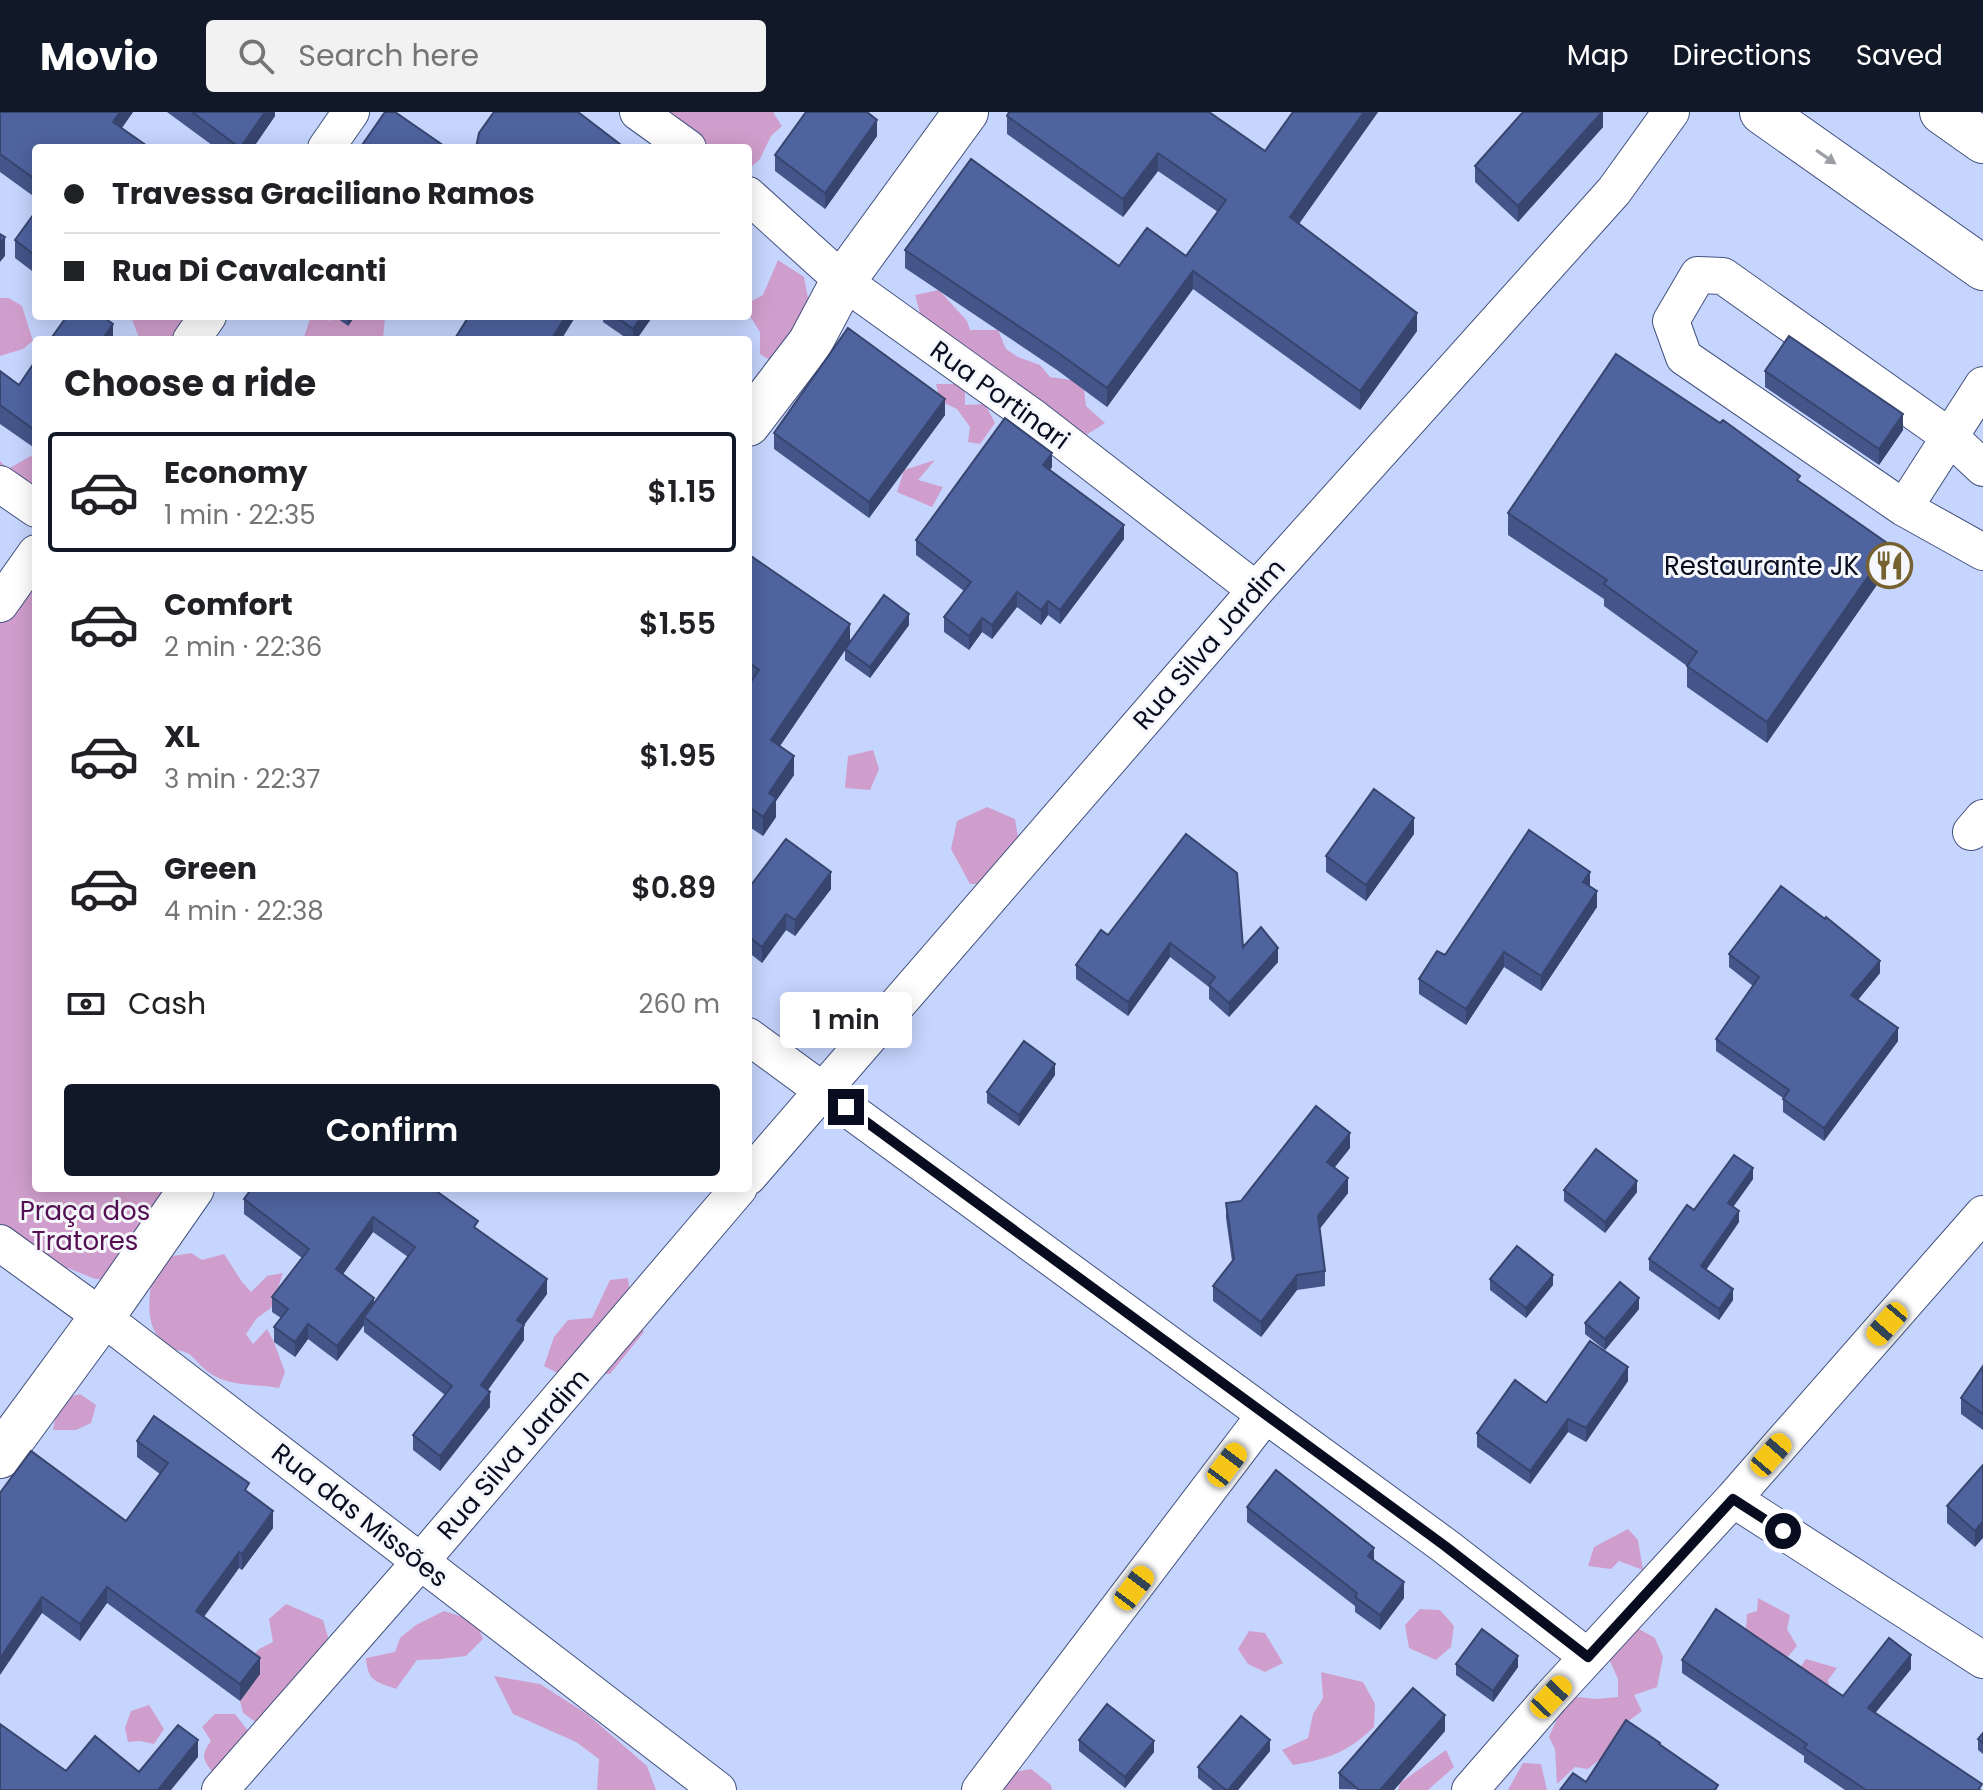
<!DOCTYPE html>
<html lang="en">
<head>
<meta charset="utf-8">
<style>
	body { margin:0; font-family:Poppins,sans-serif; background:#f2f2f2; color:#202124; height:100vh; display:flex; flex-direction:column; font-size:30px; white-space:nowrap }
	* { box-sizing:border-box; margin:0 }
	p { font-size:26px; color:#757577 }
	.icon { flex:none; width:44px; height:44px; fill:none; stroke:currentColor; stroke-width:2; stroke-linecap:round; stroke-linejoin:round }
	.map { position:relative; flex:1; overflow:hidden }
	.side { position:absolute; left:32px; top:224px; width:720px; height:856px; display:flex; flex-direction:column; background:#fff; border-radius:8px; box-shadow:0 4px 20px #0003 }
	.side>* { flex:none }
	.hud { position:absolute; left:32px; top:32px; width:720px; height:176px; border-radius:8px; box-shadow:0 4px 20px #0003; display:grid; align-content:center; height:176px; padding:0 32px; background:#fff }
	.end { position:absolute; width:36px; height:36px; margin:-18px; border:10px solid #070c1e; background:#fff; box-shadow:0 0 0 4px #fff }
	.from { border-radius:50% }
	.bubble { position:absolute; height:56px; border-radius:8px; background:#fff; box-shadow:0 4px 20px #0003; font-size:26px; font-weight:600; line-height:56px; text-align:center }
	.car { position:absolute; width:24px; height:48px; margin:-24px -12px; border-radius:10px; box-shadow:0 0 6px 2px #0007; background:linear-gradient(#f5c518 24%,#345 0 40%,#f5c518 0 76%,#345 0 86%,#f5c518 0) }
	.hud b { display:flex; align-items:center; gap:28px; height:76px; font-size:30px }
	.hud b+b { border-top:2px solid #e0e0e0 }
	.hud i { width:20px; height:20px; background:#202124 }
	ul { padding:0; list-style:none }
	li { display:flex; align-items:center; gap:24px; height:120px; margin:0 16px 12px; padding:0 16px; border:4px solid transparent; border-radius:8px }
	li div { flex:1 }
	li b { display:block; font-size:30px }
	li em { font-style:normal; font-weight:600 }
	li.active { border-color:#111827 }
	li>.icon { width:72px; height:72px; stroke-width:1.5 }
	h2 { padding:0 32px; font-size:36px; line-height:96px }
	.pay { display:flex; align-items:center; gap:20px; height:88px; padding:0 32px; font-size:30px }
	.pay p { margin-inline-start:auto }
	.cta { display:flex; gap:16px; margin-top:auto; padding:16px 32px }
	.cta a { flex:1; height:92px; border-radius:8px; background:#111827; color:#fff; font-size:32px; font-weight:600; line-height:92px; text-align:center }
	header { display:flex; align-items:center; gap:48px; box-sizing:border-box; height:112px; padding:0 40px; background:#111827; color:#fff }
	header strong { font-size:38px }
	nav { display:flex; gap:44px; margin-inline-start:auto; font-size:28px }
	.search { width:560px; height:72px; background:#f2f2f2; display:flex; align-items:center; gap:20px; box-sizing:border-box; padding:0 28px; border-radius:8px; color:#757577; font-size:30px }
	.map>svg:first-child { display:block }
	.green { fill:#d09ecc }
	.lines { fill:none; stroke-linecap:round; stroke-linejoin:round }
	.minor-casing { stroke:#43527e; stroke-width:38 }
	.major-casing { stroke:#43527e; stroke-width:46 }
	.minor { stroke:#fff; stroke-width:36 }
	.major { stroke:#fff; stroke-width:44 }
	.wall { fill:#445589; fill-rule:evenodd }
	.shaded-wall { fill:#37456f }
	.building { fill:#4f639f; stroke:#37456f; stroke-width:2 }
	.oneway { fill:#9c9ea5 }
	.route { stroke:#070c1e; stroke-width:10 }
	.labels { text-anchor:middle; stroke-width:6; stroke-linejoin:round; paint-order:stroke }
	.street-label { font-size:26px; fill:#070c1e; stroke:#f5f7fc }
	.poi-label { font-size:26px; fill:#070c1e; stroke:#f5f7fc; text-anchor:end }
	.park-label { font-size:26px; fill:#540f53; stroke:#f5f7fc }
</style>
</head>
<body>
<header>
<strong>Movio</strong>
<div class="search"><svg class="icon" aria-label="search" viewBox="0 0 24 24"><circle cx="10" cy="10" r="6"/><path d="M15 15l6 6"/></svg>Search here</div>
<nav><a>Map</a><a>Directions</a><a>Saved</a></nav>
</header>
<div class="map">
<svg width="1983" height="1678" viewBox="0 0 1983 1678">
	<rect width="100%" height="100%" fill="#c6d5fe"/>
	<!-- green -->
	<path class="green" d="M671,0h103v2l8,12 -11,10 -11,23 -12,11v-22c-40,0 -58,4 -77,-36z
		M778,148l26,17 5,26 -35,60 -14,-9v-22l-12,-19v-10l15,-8z
		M939,178l28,31 3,9h28l8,19 12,8 22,8 10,12 21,3 13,10 2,16 19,17 -33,21 -146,-110 -11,-39z
		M0,186h9l13,8 11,35 -10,8 -23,7z
		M207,204l-2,24h-65l-9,-23z
		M311,204h9l10,5 2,-5h53l-2,24h-78l-1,-3z
		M936,272h29v21l20,-1 10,19 -15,21 -12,-2 2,-15 -13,-18 -17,-8z
		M36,341v38l-36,7v-37l8,8z
		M935,348l-17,20 25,7 -11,20 -35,-15 7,-22z
		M36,448v628h129l-9,12 7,48 -27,33 -41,-2 -27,-11 -44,9 -24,-12v-652z
		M873,638l6,19 -9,21 -25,-2 3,-32z
		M987,695l28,12 4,24 -25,41h-24l-19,-35 6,-28z
		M843,895l18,18 -23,13 -8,-7 -4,-21z
		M191,1141l11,7 22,-6 18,28 9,10 16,-16 16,-3 -12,35 -14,10 -11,16 7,10 14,-15 7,13 11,30 -6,16c-25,-5 -50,0 -72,-17 -6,-4 -11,-12 -18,-17 -7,-4 -17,-4 -23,-9 -24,-19 -16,-50 -13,-76l20,-13z
		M628,1166l3,23 13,31 -34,42h-51l-15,-8 10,-29 14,-17 24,-2 18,-38z
		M80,1282l16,11 -5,18 -15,7h-23l4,-20 6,-11z
		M1628,1417l10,11 5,30 -24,-9 -8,8 -23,-3 6,-19z
		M1758,1486l32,17 -3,14 10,17 -11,13 -35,-7 -5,-24 1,-14 10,-3z
		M286,1492l37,16 5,17 1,13 -72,73 -14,-10 -3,-12 19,-27 -9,-14 9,-11 14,-7 -4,-23z
		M1420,1497l20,1 14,16 -3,21 -15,13 -27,-12 -4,-23z
		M444,1499l32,10 7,18 -17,17 -26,3 -23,1 -21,29c-21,-8 -28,-7 -30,-31l29,-6 5,-14 16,-13z
		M1639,1517l16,9 8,19 -6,30 -23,8 8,16 -19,14 -16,28 -19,16 -13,-2 -18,17 -2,-35 -6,-12 18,-41 29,3 22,-2v-18l-9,-20 9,-24z
		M1249,1519l16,2 18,30 -18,9 -17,-8 -10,-15z
		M1806,1547l31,9 -9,12 3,14 -44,-9z
		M1321,1560l42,10 12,22 -1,23c-26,25 -46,32 -81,38l-11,-15 26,-12 5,-24 10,-16z
		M494,1564l46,8 47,30 60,52 9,24h-59l2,-31 -23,-17 -63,-28z
		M149,1593l15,24 -10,15 -14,-3 -12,1 -3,-14 6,-17z
		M215,1602h20l14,18 -35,42c-11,-14 -14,-18 -3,-33l-9,-14z
		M1446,1638l8,17 -26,23h-30l2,-7z
		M1523,1651l18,1 6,26h-39z
		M1031,1657l20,16 1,5h-72l29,-17z"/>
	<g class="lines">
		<defs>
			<path id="minor" d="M638,0l50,36
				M326,36l25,-36
				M748,83l95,86 191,137 222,172
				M191,228l17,-24
				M1983,356l-33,-31 -227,-161 -25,-1 -27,46 13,36 220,151 79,44
				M0,372l36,25
				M1904,396l79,-123
				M0,492l36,-51
				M1971,720l12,-14
				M748,924l697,510 143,111
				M748,1065l508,-587 358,-399 57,-79
				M0,1131l102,74 616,473
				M1733,1387l250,161
				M220,1678l200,-228 319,-374
				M980,1678l285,-375
				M1470,1678l81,-93 182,-198 250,-285"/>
			<path id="major" d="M1762,0l221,156
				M1942,0l41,29
				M748,312l62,-81 33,-62 123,-169
				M0,1344l102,-139 90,-129"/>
		</defs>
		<!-- minor casing -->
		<use href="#minor" class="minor-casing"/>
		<!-- major casing -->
		<use href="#major" class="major-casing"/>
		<!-- minor -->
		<use href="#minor" class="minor"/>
		<!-- major -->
		<use href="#major" class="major"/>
	</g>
	<!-- wall -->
	<path class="wall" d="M0,0h133l-11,16 -86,20v50l-36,-26z
		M167,0h108v4l-22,32h-37z
		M1378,0l-79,112 118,107 -57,79 -167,-121 -86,118 -50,-37 -152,-102v-18l214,16 67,-10 32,-44 -60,-41 -35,46 -116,-83v-18l258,35z
		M1603,0v15l-85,95 -43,-40v-16z
		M877,24l-52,73 -50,-38v-16z
		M36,99v63l-21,-16v-18z
		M334,204h21l-7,10z
		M603,204h50l-17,24h-7l-26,-18z
		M36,248v89l-36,-25v-53l19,14z
		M1765,259l138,59 -24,35 -114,-78z
		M945,303l-76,103 -95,-69v-16z
		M1052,355l-2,3 74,69 -64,85 -12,-9 -7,10 -24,-18 -25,32 -10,-7 -13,18 -25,-18v-15l20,-26 -48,-36v-15z
		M1800,370l90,84 -123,177 -80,-56v-21l-83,-60v-7l-96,-64v-22z
		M748,442l102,88 59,-17 -39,53 -25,-18v-10l-65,96 14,29 -18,26v16l-13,19 -15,-10v-140l2,-3 -2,-2z
		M1414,722l-48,67 -40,-29v-16z
		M1590,775l7,20 -56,84 -37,-24 -38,58 -47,-31v-15l26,-24z
		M748,777h83l-36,47 -9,-6 -24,33 -14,-11z
		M1108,823l135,12 35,15 -49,55 -20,-18v-12l-39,-30 -42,59 -52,-37v-14z
		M1729,842l151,19 -22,27 40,41 -74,100 -41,-29v-14l-67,-47v-12l37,-53 -24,-19z
		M1055,963l-36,51 -32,-23v-11z
		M1350,1036l-16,20 14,25 -28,35 5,43v15l-28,4 -36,47 -48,-36v-15l19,-25 -6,-43v-15l15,-2z
		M1753,1067l-20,28 6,15 -33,48 27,30 -14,20 -70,-50v-11l45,-49z
		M1564,1078l73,2 -32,41 -41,-32z
		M244,1087l234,31 69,64 -23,31v15l-36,50 2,17 -50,64 -27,-21v-15l32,-40 -81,-63v-7l-27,36 -29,-22 -13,18 -21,-15v-15l7,-9 -9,-6v-15l30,-39 -58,-44zM373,1120l35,25 -34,47 -31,-30z
		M1490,1167l63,6 -27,33 -36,-28z
		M1639,1197l-34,41 -20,-16v-11z
		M1983,1254v64l-22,-16v-16z
		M1628,1269l-42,61 -18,-10 -38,52 -53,-37v-14l69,-30z
		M137,1329l112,53 24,34 -31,42 -3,-2 -35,49 56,57 -20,27 -133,-98 -27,38 -38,-28 -42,-120 126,28 34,-47 -23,-17z
		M1983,1353l-8,82 -28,-24v-17z
		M1247,1395l127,54 30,37 -24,32 -25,-18v-6l-108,-84z
		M1682,1548l161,36 68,-27 -36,44 107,77h-137l-41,-28v-6l-122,-83z
		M1456,1552l62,3 -25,35 -37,-27z
		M1445,1619l-51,59 -55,-1v-16z
		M1983,1621v21l-5,-4v-11z
		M1079,1628l75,12 -29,36 -46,-37z
		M1270,1639l-32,39h-25l-15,-12v-11z"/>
	<!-- shaded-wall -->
	<path class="shaded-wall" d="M120,0h13l-20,28v-18z
		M265,0h10v4l-22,32h-13z
		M1364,0h14l-88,124v-19z
		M1602,0h1v15l-85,95v-16z
		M877,8v16l-52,73v-16z
		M1158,41v18l-35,46v-18z
		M5,125v19l-5,6v-18z
		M1193,159v18l-86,118v-19z
		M1417,201v18l-57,79v-19z
		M348,204h7l-7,10z
		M566,204h10l-15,24h-10z
		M642,204h11l-17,24h-3v-11z
		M113,212v16h-11z
		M945,287v16l-76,103v-16z
		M1903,302v16l-24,35v-16z
		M1052,341v14l-9,12v-14z
		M1124,413v14l-64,85v-14z
		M1890,433v21l-123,177v-21z
		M1017,480v15l-25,32v-14z
		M1048,489v14l-7,10v-15z
		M909,502v11l-39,53v-11z
		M982,506v14l-13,18v-14z
		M850,512v19l-79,116v-19z
		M794,644v19l-18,26v16l-13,19v-19l6,-24z
		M1414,706v16l-48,67v-16z
		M831,760v17l-36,47v-16z
		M1590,760v15l-7,-5z
		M1597,779v16l-56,84v-15z
		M786,802v16l-24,33v-16z
		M1170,831v14l-42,59v-14z
		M1278,836v14l-49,55v-14z
		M1504,840v15l-38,58v-16z
		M1880,849v12l-29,35v-13z
		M1898,916v13l-74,100v-13z
		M1055,952v11l-36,51v-11z
		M1350,1021v15l-23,29v-15z
		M1753,1056v11l-25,35v-11z
		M1348,1066v15l-30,38v-15z
		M1637,1069v11l-32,41v-11z
		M1739,1099v11l-38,55v-11z
		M373,1105v15l-37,52v-15z
		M1297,1163v15l-36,47v-15z
		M1553,1163v10l-27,33v-10z
		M547,1167v15l-23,31v15l-43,59v-14l36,-65z
		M1733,1177v11l-14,20v-11z
		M374,1186v15l-10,4v8l-27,36v-15z
		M1639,1186v11l-34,41v-11z
		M308,1212v15l-13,18v-15z
		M1628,1255v14l-42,61v-14z
		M490,1280v15l-50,64v-15z
		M1568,1307v13l-38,52v-13z
		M273,1399v17l-31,42v-16z
		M1983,1409v17l-8,9v-16z
		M1374,1436v15l-6,-7z
		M239,1440v16l-43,59v-16z
		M1404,1470v16l-24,32v-15z
		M107,1475v16l-27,38v-17z
		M42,1485v16l-42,62v-17z
		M1911,1543v14l-43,53v-14z
		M1518,1544v11l-25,35v-11z
		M260,1546v16l-20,27v-17z
		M1445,1603v16l-51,59h-14z
		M198,1628v17l-27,33h-13z
		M1270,1628v11l-32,39h-10z
		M1154,1629v11l-29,36v-11z"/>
	<!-- building -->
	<path class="building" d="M0,0h120l-7,10 37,26h-114v32l-36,-26z
		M192,0h73l-25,36z
		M385,0h10l52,36h-87z
		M494,0h84l47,36h-149l3,-15z
		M806,0h61l10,8 -52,73 -50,-38z
		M1009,0h200l56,39 28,-39h71l-74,105 127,96 -57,78 -167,-120 -86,117 -50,-36 -152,-102 66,-91 148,107 28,-38 39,28 40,-56 -68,-47 -35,46 -116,-83z
		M1523,0h79l-84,94 -43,-40z
		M36,99v45l-21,-16z
		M0,122l5,3 -5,7z
		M67,204h35l11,8 -11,16h-52z
		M469,204h97l-15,24h-97z
		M615,204h27l-9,13z
		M848,216l97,71 -76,103 -95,-69z
		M1789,224l114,78 -24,35 -114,-78z
		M1616,242l104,69 3,-3 77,56 -3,4 93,65 -123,177 -80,-56 10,-14 -93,-68 3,-4 -99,-67z
		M36,248v71l-36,-26v-34l19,14z
		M1005,306l47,35 -9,12 81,60 -64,85 -12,-9 -7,9 -24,-18 -25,33 -10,-7 -13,18 -25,-19 27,-35 -55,-42z
		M748,442l102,70 -79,116 23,16 -25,37 7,5 -13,19 -15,-11v-120l11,-16 -11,-8z
		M884,483l25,19 -39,53 -25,-18z
		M1374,677l40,29 -48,67 -40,-29z
		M1529,718l61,42 -7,10 14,9 -56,85 -37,-24 -38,57 -47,-30 18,-28 8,4z
		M1186,722l51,39 6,74 18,-20 17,21 -49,55 -20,-18 6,-8 -45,-34 -42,59 -52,-37 25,-35 7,5z
		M786,727l45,33 -36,48 -9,-6 -24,33 -14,-11v-47z
		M1781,774l44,33 1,-2 54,44 -29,34 47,33 -74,100 -41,-29 6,-9 -73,-51 43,-62 -30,-23z
		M1024,929l31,23 -36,51 -32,-23z
		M1316,994l34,27 -23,29 21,16 -30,38 7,55 -28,4 -36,47 -48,-36 21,-27 -8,-56 15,-2z
		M1596,1037l41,32 -32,41 -41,-32z
		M1734,1043l19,13 -25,35 11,8 -38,55 32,23 -14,20 -70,-50 38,-54 7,5z
		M252,1076h180l46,33 -4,6 73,52 -30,41 7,5 -43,60 9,7 -50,64 -27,-21 39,-49 -88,-69 51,-70 -42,-30 -37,52 38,29 -37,48 -29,-22 -13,18 -21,-15 14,-18 -16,-12 37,-48 -65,-50z
		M1517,1134l36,29 -27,33 -36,-29z
		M1620,1170l19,16 -34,41 -20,-16z
		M1590,1229l38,26 -42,61 -18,-9 -38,52 -53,-38 38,-53 31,23z
		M1983,1254v48l-22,-16z
		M154,1304l95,67 -4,7 28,21 -31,43 -3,-2 -43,59 64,47 -20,26 -133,-97 -27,37 -38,-27 -42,61v-165l31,-42 95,70 42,-58 -31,-22z
		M1983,1353v56l-8,10 -28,-25z
		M1276,1358l98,78 -6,8 36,26 -24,33 -25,-18 2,-4 -110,-86z
		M1716,1497l127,87 46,-58 22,17 -43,53 114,76 -4,6h-112l-62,-42 3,-4 -125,-84z
		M1482,1517l36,27 -25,35 -37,-27z
		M1413,1576l32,27 -65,75h-21l-20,-17z
		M1107,1592l47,37 -29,36 -46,-37z
		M1241,1604l29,24 -42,50h-2l-28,-23z
		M1626,1608l34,23 -1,1 59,41 -3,5h-155l13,-17 13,9z
		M0,1612l66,47 29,-35 44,36 39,-47 20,15 -40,50h-158z
		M1983,1621v10l-5,-4z"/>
	<!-- one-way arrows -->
	<defs><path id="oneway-solid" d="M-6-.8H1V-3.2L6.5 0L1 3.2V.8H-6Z" transform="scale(2)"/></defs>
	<use class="oneway" href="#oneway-solid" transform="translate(1826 45) rotate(35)"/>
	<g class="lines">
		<!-- route -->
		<path class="route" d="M846,995l599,439 143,111 145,-158 50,32"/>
	</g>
	<!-- icons -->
	<defs>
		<symbol id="restaurant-ring" viewBox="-11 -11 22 22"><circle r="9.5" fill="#f5f7fc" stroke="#756230" stroke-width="1.5"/><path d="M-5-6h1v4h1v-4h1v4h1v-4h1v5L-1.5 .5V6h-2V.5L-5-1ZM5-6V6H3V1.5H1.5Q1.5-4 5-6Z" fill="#756230"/></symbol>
	</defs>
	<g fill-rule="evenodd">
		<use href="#restaurant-ring" x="1864" y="428" width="51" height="51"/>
	</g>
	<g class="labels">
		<!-- street labels -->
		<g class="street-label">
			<text transform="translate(1000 283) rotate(36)" y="9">Rua Portinari</text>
			<text transform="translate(1209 532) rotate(-49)" y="9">Rua Silva Jardim</text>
			<text transform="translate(513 1342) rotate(-49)" y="9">Rua Silva Jardim</text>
			<text transform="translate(360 1403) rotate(38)" y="9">Rua das Missões</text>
		</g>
		<!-- poi labels -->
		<g class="poi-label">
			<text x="1859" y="463">Restaurante JK</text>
		</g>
		<!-- park labels -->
		<g class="park-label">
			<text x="85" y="1108">Praça dos<tspan x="85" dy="30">Tratores</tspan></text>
		</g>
	</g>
</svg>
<i class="end from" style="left:1783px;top:1419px"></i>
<i class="end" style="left:846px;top:995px"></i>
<div class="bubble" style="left:780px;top:880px;width:132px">1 min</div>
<i class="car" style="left:1887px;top:1212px;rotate:221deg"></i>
<i class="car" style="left:1771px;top:1343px;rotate:41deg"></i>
<i class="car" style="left:1227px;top:1353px;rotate:37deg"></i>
<i class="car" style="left:1134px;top:1476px;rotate:37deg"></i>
<i class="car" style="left:1551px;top:1585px;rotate:43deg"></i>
<div class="hud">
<b><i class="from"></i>Travessa Graciliano Ramos</b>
<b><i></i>Rua Di Cavalcanti</b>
</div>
<section class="side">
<h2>Choose a ride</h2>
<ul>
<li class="active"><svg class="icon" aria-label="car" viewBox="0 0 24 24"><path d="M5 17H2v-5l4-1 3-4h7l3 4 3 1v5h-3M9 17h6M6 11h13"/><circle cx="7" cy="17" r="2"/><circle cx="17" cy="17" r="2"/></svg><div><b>Economy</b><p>1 min · 22:35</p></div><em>$1.15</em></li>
<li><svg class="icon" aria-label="car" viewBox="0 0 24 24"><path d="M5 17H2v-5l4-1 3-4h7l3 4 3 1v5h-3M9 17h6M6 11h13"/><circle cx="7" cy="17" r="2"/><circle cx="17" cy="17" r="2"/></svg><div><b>Comfort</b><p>2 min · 22:36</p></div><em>$1.55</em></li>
<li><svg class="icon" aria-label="car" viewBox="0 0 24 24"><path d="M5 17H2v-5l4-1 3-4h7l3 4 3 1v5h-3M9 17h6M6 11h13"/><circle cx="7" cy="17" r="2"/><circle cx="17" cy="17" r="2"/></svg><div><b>XL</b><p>3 min · 22:37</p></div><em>$1.95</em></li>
<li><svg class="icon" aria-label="car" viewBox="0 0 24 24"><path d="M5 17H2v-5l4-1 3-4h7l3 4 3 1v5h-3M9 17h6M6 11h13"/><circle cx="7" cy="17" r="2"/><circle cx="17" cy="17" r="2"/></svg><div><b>Green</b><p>4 min · 22:38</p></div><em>$0.89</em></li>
</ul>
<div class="pay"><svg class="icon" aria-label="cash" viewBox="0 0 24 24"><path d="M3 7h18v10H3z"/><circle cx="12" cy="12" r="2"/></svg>Cash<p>260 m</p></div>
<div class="cta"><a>Confirm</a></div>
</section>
</div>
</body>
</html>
